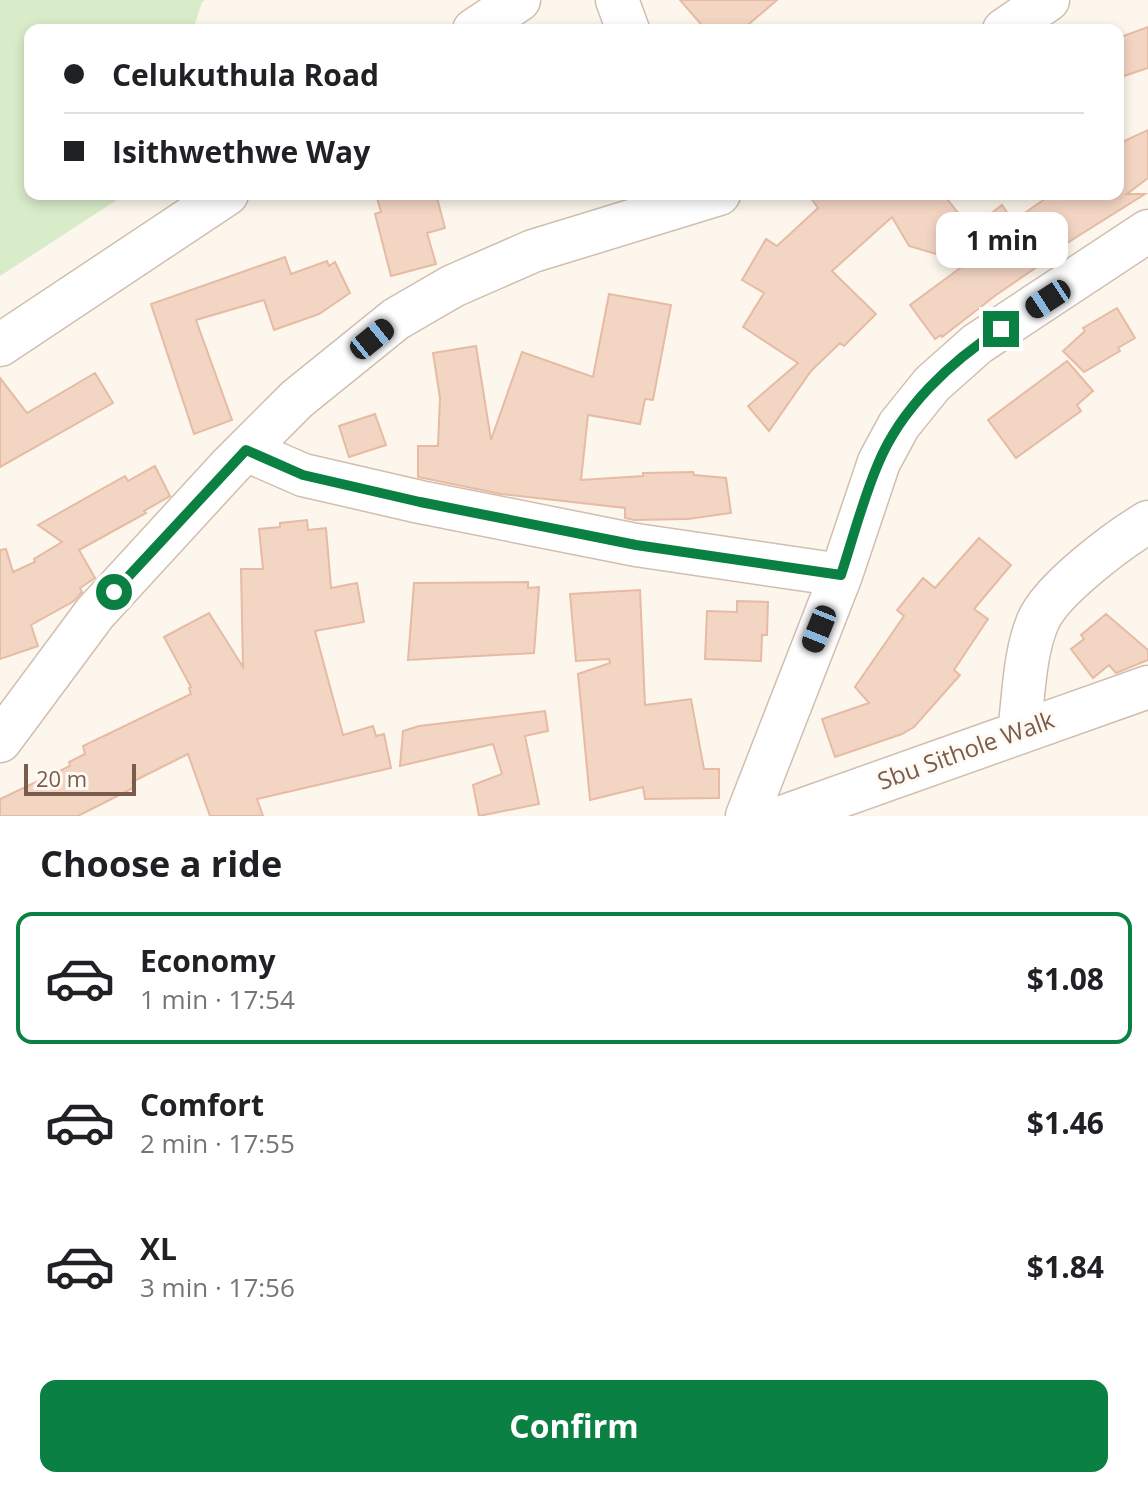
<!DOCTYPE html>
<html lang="en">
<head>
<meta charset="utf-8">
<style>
	body { margin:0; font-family:"Open Sans",sans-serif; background:#f6f6f6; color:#202124; height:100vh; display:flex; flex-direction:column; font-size:30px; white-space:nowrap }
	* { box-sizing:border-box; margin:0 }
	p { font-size:26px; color:#757577 }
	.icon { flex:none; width:44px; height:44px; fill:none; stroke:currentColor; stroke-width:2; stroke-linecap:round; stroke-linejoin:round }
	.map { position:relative; height:816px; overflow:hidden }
	.panel { display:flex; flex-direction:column; background:#fff; flex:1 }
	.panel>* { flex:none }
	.top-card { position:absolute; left:24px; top:24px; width:1100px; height:176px; border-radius:16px; box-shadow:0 4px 12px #0003; display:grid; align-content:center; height:176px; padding:0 40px; background:#fff }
	.scale { position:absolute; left:24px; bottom:20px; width:112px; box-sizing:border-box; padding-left:8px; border:4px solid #7a5c4d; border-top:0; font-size:22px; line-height:28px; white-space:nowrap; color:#7a5c4d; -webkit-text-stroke:6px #fffaf3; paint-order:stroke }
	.end { position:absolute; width:36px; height:36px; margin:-18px; border:10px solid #0b8043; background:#fff; box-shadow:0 0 0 4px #fff }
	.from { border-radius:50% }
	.bubble { position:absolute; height:56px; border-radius:16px; background:#fff; box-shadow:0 4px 12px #0003; font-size:26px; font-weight:700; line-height:56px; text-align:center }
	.car { position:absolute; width:24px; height:48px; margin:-24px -12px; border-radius:10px; box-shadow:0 0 6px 2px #0007; background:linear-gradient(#222 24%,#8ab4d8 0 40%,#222 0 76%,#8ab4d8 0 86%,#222 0) }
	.top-card b { display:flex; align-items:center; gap:28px; height:76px; font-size:30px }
	.top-card b+b { border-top:2px solid #e0e0e0 }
	.top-card i { width:20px; height:20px; background:#202124 }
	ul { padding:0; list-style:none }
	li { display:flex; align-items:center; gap:24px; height:132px; margin:0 16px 12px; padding:0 24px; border:4px solid transparent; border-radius:16px }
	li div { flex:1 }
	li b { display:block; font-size:30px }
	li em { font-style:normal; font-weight:700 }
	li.active { border-color:#0b8043 }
	li>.icon { width:72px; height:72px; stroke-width:1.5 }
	h2 { padding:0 40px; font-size:36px; line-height:96px }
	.action { display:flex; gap:16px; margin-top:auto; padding:16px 40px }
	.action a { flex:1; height:92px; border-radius:16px; background:#0b8043; color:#fff; font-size:32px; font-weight:700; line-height:92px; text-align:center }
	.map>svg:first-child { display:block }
	.grass { fill:#d8ecc9 }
	.building { fill:#f3d5c3; stroke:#e6bba3; stroke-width:2 }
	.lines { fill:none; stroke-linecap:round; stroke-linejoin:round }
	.street-casing { stroke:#d1beb0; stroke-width:45 }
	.street { stroke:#fff; stroke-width:42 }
	.route { stroke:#0b8043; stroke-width:10 }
	.labels { text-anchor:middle; stroke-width:6; stroke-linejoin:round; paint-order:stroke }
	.street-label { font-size:24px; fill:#7a5c4d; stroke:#fffaf3 }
</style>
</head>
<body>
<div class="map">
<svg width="1148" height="816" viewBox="0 0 1148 816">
	<rect width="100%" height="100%" fill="#fdf6ec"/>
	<!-- grass -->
	<path class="grass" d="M0,0h205l-3,2 -9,28h-163v164h96l-126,82z"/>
	<!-- building -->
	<path class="building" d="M680,0h97l-35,30h-36z
		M1148,27v41l-30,10v-40z
		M1148,130v48l-21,16h18l-81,51 2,2 -70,48 -54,42 -1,-2 -6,4 -25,-34 57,-42 -58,-17 -17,-29 -60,54 44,43 -32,32 -4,-3 -29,28 -42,60 -21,-25 50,-43 -55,-36 21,-34 -22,-13 24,-41 11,7 41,-38 -10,-14h135l28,35 31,-24 11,16 39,-27h66v-50z
		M376,194h60l9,34 -18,5 9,31 -45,12 -16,-62 6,-2z
		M285,257l6,17 36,-13 2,5 6,-4 15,31 -31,21 -45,16 -10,-30 -68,20 36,100 -38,14 -43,-130z
		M609,294l62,11 -18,95 -8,-1 -5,25 -52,-9 -7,65 62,-4v-3l50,-1 1,3 32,3 5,35 -43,6 -54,1 -9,-2v-10l-124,-14 -83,-17v-31h20l2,-48 -7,-45 43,-7 15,94 31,-88 71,25z
		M1117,308l18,30 -17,10 2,3 -36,21 -21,-21 22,-20 -2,-3z
		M1067,361l26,30 -16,14 4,6 -65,47 -28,-38z
		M95,373l18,30 -113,64v-89l27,35z
		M375,414l11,31 -37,12 -10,-31z
		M155,466l15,30 -26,15 2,2 -67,37 16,28 -15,10 2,4 -8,9 -43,24 7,21 -38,13v-109l6,-1 7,23 22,-10 -1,-3 28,-17 -24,-17 87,-49 3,5z
		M307,520l1,10 18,-2 5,60 26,-5 7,39 -49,9 28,104 30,-9 3,10 8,-2 7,34 -134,31 6,17h-53l-22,-62 -56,28 3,5 -57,29h-78v-17l70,-33 -1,-4 16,-8 -2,-8 108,-52 -2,-6 2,-1 -27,-50 45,-24 34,54 -2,-98h22l-4,-40 21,-2v-4z
		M979,538l32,27 -37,44 14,10 -34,51 6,5 -46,52 -12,7 -67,23 -13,-38 47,-16 -14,-16 49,-71 -7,-6 26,-32 12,10z
		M528,582v6l11,-1 -5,66 -126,7 6,-77z
		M640,590l5,115 46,-6 13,70h15v29l-74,1 -2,-12 -53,13 -12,-126 32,-11 -1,-4 -33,2 -6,-67z
		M737,601l31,1 -1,33h-5l-1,26 -56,-2 2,-48 30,1z
		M1106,614l42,36v10l-32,13 -7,-8 -16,13 -22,-29 13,-10 -3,-4z
		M545,711l3,20 -23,5 14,68 -60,12 -6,-31 29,-11 -9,-30 -93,22 3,-35 16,-5z"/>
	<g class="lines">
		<defs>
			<path id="street" d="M617,0l11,30
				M474,30l45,-30
				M1004,30l44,-30
				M0,345l227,-151
				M246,450l57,25 117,27 216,43 205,30
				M1019,731c5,-35 5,-77 19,-110 14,-32 80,-81 110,-99
				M0,741l95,-128 135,-147 67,-67 99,-80 57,-33 80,-35 186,-57
				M747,816l94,-241 38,-113 20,-37 33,-41 45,-40 171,-113
				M785,816l363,-129"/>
		</defs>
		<!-- street casing -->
		<use href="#street" class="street-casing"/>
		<!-- street -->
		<use href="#street" class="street"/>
	</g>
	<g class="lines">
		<!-- route -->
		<path class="route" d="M114,592l132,-142 57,25 117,27 216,43 205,30c12,-37 22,-76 37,-111 23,-56 73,-103 123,-135"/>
	</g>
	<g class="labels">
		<!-- street labels -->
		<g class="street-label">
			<text transform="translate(966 751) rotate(-20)" y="8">Sbu Sithole Walk</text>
		</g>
	</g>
</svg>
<div class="scale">20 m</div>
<i class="end from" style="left:114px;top:592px"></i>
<i class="end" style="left:1001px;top:329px"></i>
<div class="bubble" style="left:936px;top:212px;width:132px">1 min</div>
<i class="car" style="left:1048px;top:299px;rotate:237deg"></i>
<i class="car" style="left:372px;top:339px;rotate:51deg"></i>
<i class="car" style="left:819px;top:629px;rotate:202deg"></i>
<div class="top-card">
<b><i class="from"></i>Celukuthula Road</b>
<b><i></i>Isithwethwe Way</b>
</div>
</div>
<section class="panel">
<h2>Choose a ride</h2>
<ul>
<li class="active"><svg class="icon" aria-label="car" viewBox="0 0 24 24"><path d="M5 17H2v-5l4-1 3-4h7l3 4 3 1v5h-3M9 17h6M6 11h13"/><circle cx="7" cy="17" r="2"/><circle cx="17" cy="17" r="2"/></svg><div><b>Economy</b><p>1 min · 17:54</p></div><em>$1.08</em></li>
<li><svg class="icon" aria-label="car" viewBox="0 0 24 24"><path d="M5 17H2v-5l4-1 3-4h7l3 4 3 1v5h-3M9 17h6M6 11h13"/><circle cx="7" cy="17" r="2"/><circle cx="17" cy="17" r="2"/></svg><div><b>Comfort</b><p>2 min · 17:55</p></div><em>$1.46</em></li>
<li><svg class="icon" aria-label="car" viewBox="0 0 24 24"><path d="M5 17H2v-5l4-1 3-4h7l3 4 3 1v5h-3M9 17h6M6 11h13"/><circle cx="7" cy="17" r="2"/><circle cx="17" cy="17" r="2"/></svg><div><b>XL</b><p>3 min · 17:56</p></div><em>$1.84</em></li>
</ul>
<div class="action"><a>Confirm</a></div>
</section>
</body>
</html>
